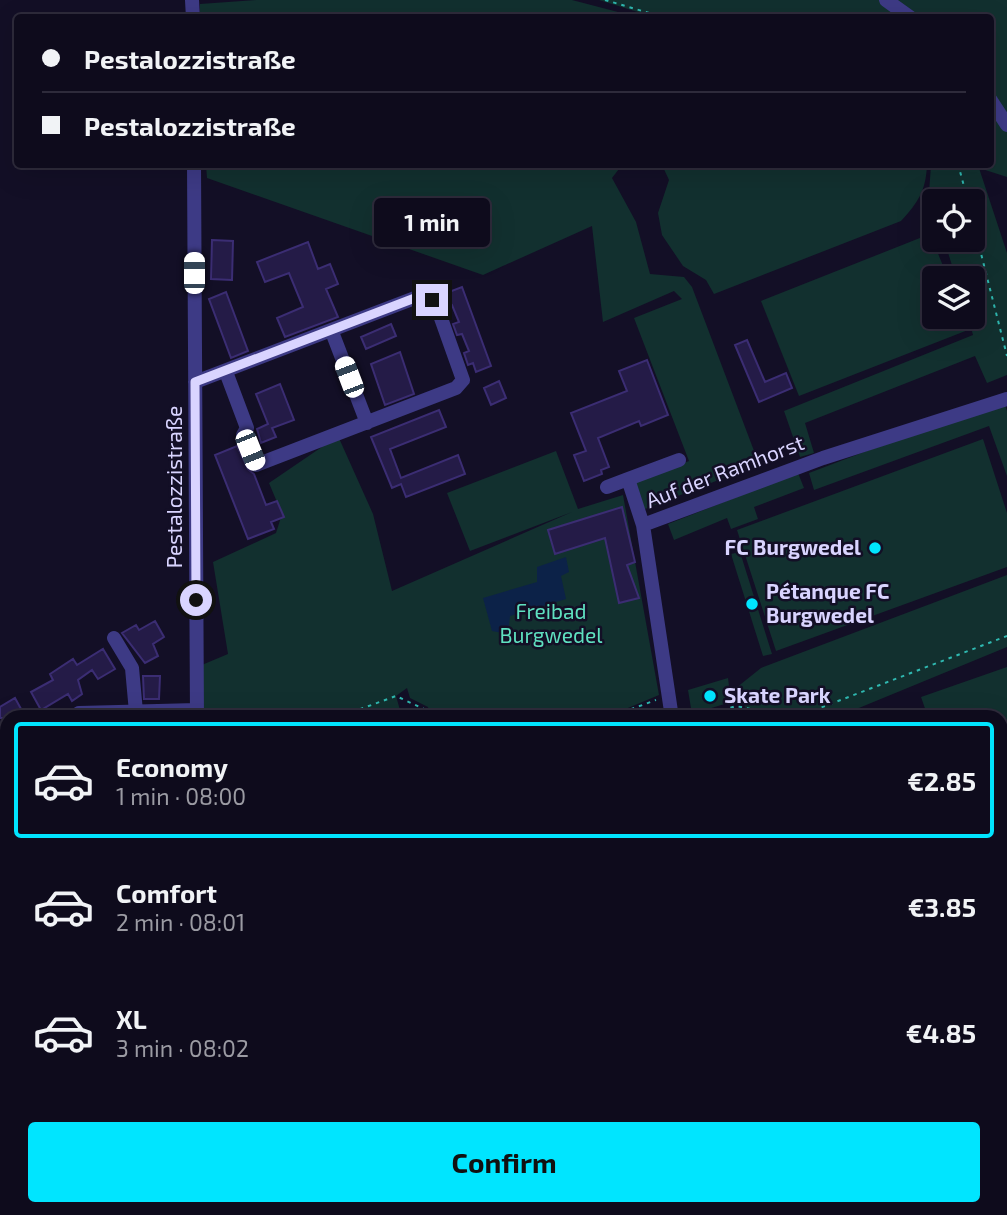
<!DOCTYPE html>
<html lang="en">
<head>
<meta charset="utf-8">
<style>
	body { margin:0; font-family:"Exo 2",sans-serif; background:#171425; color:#f1f3f6; height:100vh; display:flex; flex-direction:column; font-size:26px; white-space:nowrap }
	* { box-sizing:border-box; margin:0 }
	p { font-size:23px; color:#9b9ba3 }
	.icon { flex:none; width:38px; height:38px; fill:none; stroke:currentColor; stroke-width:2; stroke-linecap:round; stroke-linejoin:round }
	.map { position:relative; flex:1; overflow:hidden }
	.side { position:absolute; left:0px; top:710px; width:1008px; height:506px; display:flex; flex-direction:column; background:#0e0b1c; border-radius:21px 21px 0 0; box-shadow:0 7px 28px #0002,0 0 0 2px #2e2b3b }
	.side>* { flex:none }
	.guide { position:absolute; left:14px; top:14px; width:980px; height:154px; border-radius:7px; box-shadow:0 7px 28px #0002,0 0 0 2px #2e2b3b; display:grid; align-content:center; height:154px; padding:0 28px; background:#0e0b1c }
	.tools { position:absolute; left:922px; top:189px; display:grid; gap:14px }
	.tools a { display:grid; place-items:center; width:63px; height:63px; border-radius:7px; background:#0e0b1c; box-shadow:0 7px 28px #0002,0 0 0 2px #2e2b3b; font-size:35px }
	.end { position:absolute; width:32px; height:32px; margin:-16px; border:9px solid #d9d4ff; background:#111; box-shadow:0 0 0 4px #111 }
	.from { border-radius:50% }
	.bubble { position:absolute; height:49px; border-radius:7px; background:#0e0b1c; box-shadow:0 7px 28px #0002,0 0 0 2px #2e2b3b; font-size:23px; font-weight:700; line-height:49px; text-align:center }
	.car { position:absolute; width:21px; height:42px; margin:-21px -10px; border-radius:9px; box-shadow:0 0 5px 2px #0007; background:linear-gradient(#fff 24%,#345 0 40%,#fff 0 76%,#345 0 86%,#fff 0) }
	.guide b { display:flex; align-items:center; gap:24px; height:66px; font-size:26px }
	.guide b+b { border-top:2px solid #2e2b3b }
	.guide i { width:18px; height:18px; background:#f1f3f6 }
	ul { padding:12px 0 0; list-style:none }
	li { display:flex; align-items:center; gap:21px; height:116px; margin:0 14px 10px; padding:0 14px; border:4px solid transparent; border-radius:7px }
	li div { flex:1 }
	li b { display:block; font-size:26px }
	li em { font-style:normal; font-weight:700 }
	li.active { border-color:#00e5ff }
	li>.icon { width:63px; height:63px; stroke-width:1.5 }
	.button { display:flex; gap:14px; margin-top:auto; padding:14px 28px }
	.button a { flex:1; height:80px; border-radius:7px; background:#00e5ff; color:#111; font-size:28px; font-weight:700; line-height:80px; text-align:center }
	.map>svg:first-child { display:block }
	.green { fill:#12302f }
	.water { fill:#0c2248 }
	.building { fill:#241b47; stroke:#3b2d73; stroke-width:2 }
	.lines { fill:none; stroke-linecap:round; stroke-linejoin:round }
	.path { stroke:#2fb8b0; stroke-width:2; stroke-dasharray:3.5 5; stroke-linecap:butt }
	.minor { stroke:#3d3a85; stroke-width:14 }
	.major { stroke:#c25bff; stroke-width:18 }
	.route { stroke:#d9d4ff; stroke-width:9 }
	.poi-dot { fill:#00e5ff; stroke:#130f26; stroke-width:2.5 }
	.labels { text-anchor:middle; stroke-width:5; stroke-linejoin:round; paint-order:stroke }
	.street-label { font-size:21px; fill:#d9d4ff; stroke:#130f26 }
	.poi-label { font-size:21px; font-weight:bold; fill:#d9d4ff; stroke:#130f26; text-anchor:start }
	.park-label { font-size:21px; fill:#5fe0c0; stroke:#130f26 }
</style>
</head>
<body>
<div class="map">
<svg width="1007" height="1215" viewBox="0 0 1007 1215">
	<rect width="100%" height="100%" fill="#130f26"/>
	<!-- green -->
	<path class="green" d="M256,0h316l65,17h-437v-13z
		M599,0h408v177l-28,-9 28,85v122l-20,8 -12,-27 -170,67 9,30 -14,4 -16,-46 189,-76 -5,-18h5v-39h-17l-12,-38h29v-39h-39v4l-5,-12 2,-28 59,-1v-146h-333z
		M206,165h416l-10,13 24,44 14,52 34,3 8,10 67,177 -119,47 -8,-28 57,-22 -55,-143 48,-19 -8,-8 -71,31 -11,-96 -109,49 -276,-97z
		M662,165h265c-1,25 -9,38 -26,56l-187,73 -8,-14 -23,-14 -21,-31 -4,-22 11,-33z
		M930,234l18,44h-14v39h29l5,13 -169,66 -38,-95z
		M1003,399l4,12v65l-18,-50 -175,64 -5,-17z
		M338,436l35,78 19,77 180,-79 -102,39 -23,-58 109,-42 22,58 45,-14 36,200 -55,23 -174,-1 -2,-10 -18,-9 -3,-10 -11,8 6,21h-205v-50l31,-13 -15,-92 63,-29 6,-19 -13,-31z
		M983,439l24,74v54l-231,84 -39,-121z
		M798,473l6,15 -50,19 4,12 -27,10 -4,-11 -53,22 -6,-16z
		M740,552l32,102 -9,2 -32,-102z
		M1007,575v72l-170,70h-92l4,-2 -13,-27 25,-20z
		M1007,667v71l-6,2v-22l-73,-1 -7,-20z
		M728,678l3,24 -39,12 -4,-24z"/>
	<!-- water -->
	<path class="water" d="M566,557l3,15 -8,4 5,23 -56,17 -2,18 -16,-3 -9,-33 54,-16v-15z"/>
	<!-- building -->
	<path class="building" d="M212,240l21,1 -1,39 -21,-1z
		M308,242l10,27 12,-5 8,20 -12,5 12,28 -53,20 -8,-19 26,-11 -14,-34 -24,9 -8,-20z
		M462,287l29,79 -15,6 -3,-9 -5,2 -4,-12 5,-2 -7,-17 -5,1 -4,-11 6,-2 -7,-17 -5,2 -6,-12z
		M226,292l22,59 -17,7 -22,-59z
		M391,324l5,12 -30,13 -5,-12z
		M747,340l18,42 21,-9 6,15 -33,14 -24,-57z
		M400,352l14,42 -29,11 -14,-41z
		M647,360l21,55 -27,11 -2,-5 -41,17 11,29 -8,3 1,4 -18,7 -10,-26 12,-4 -15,-38 56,-22 -8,-20z
		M499,381l7,17 -15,7 -7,-17z
		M280,384l14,36 -22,8 4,9 -15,6 -4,-14 11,-5 -12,-30z
		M439,410l7,17 -56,22 11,29 57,-23 7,19 -59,23 -5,-13 -9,4 -21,-51z
		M237,446l11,23 6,5 12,31 11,-4 7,16 -13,5 3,7 -26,10 -33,-84z
		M622,507l13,55 -8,3 12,33 -20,5 -14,-65 -50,16 -7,-24z
		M155,621l9,16 -11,7 5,12 -13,7 -23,-30 14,-8 3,5z
		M103,649l12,20 -17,10 -6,-9 -14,10 4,14 -10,7 -4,-7 -27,16 -10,-18 22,-12 -3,-6 23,-15 4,6z
		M143,676h17l-1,23h-15z
		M15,698l11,20h-26v-11z"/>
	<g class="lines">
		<!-- path -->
		<path class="path" d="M605,0l61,18
			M958,164l10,37
			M973,222l34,134
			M336,718l60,-22 30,14 1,8
			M607,718l49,-18
			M698,718l38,-12 43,9 28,-2 200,-77
			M0,909l7,-3
			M1001,1058l6,-2
			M557,1209v6"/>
		<!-- minor -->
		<path class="minor" d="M192,0l1,18
			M886,0l25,18
			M990,99l17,26
			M194,164l3,554
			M332,332l35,91
			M195,382l225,-86h7l10,11 26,73 -7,8 -200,77 -13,-30 4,-7 -21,-56
			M607,487l21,-8
			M643,525l-15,-46 51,-19
			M114,638l18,30 4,44
			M72,718l7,-5 118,-3
			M672,718l-29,-193 180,-67 184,-59
			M0,772l7,-14
			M199,1209v6
			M373,1209l2,6
			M489,1209l1,6
			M436,1215l14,-6
			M606,1215l1,-6"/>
		<!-- major -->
		<path class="major" d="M1001,1075l6,-2
			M640,1215l15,-6"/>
	</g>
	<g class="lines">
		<!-- route -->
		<path class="route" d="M196,600l-1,-218 225,-86 12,4"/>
	</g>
	<!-- markers -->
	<g class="poi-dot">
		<circle cx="875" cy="548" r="7"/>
		<circle cx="752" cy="604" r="7"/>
		<circle cx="710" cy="696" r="7"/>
	</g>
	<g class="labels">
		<!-- street labels -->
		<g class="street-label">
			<text transform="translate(725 472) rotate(-21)" y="7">Auf der Ramhorst</text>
			<text transform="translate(175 487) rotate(-90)" y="7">Pestalozzistraße</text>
		</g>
		<!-- poi labels -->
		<g class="poi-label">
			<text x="861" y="555" text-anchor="end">FC Burgwedel</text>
			<text x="766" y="599">Pétanque FC<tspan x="766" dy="24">Burgwedel</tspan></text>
			<text x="724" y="703">Skate Park</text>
		</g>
		<!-- park labels -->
		<g class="park-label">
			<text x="551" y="619">Freibad<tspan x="551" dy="24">Burgwedel</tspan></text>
		</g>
	</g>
</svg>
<div class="tools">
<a><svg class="icon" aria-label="locate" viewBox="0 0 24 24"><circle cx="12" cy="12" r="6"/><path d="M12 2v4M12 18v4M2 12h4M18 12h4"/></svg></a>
<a><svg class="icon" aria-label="layers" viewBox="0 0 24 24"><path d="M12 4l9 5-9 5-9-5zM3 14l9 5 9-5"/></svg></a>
</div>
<i class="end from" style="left:196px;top:600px"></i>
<i class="end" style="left:432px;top:300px"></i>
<div class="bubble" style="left:374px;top:198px;width:116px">1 min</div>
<i class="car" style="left:194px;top:273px;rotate:0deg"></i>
<i class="car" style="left:349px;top:377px;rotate:339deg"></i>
<i class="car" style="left:250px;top:450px;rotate:158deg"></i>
<div class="guide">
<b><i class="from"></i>Pestalozzistraße</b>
<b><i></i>Pestalozzistraße</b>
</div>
<section class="side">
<ul>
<li class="active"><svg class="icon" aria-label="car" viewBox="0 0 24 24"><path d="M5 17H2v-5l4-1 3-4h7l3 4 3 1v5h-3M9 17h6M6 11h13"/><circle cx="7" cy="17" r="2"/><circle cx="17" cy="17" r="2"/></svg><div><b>Economy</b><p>1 min · 08:00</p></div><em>€2.85</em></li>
<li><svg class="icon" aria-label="car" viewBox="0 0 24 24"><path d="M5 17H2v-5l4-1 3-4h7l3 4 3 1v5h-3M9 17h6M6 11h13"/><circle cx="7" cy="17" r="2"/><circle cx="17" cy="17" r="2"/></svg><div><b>Comfort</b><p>2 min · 08:01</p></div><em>€3.85</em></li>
<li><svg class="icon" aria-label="car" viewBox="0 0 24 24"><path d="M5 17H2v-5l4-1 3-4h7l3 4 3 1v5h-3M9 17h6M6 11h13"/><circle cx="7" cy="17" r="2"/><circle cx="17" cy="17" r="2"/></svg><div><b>XL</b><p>3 min · 08:02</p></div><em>€4.85</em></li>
</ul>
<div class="button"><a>Confirm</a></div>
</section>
</div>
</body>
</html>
